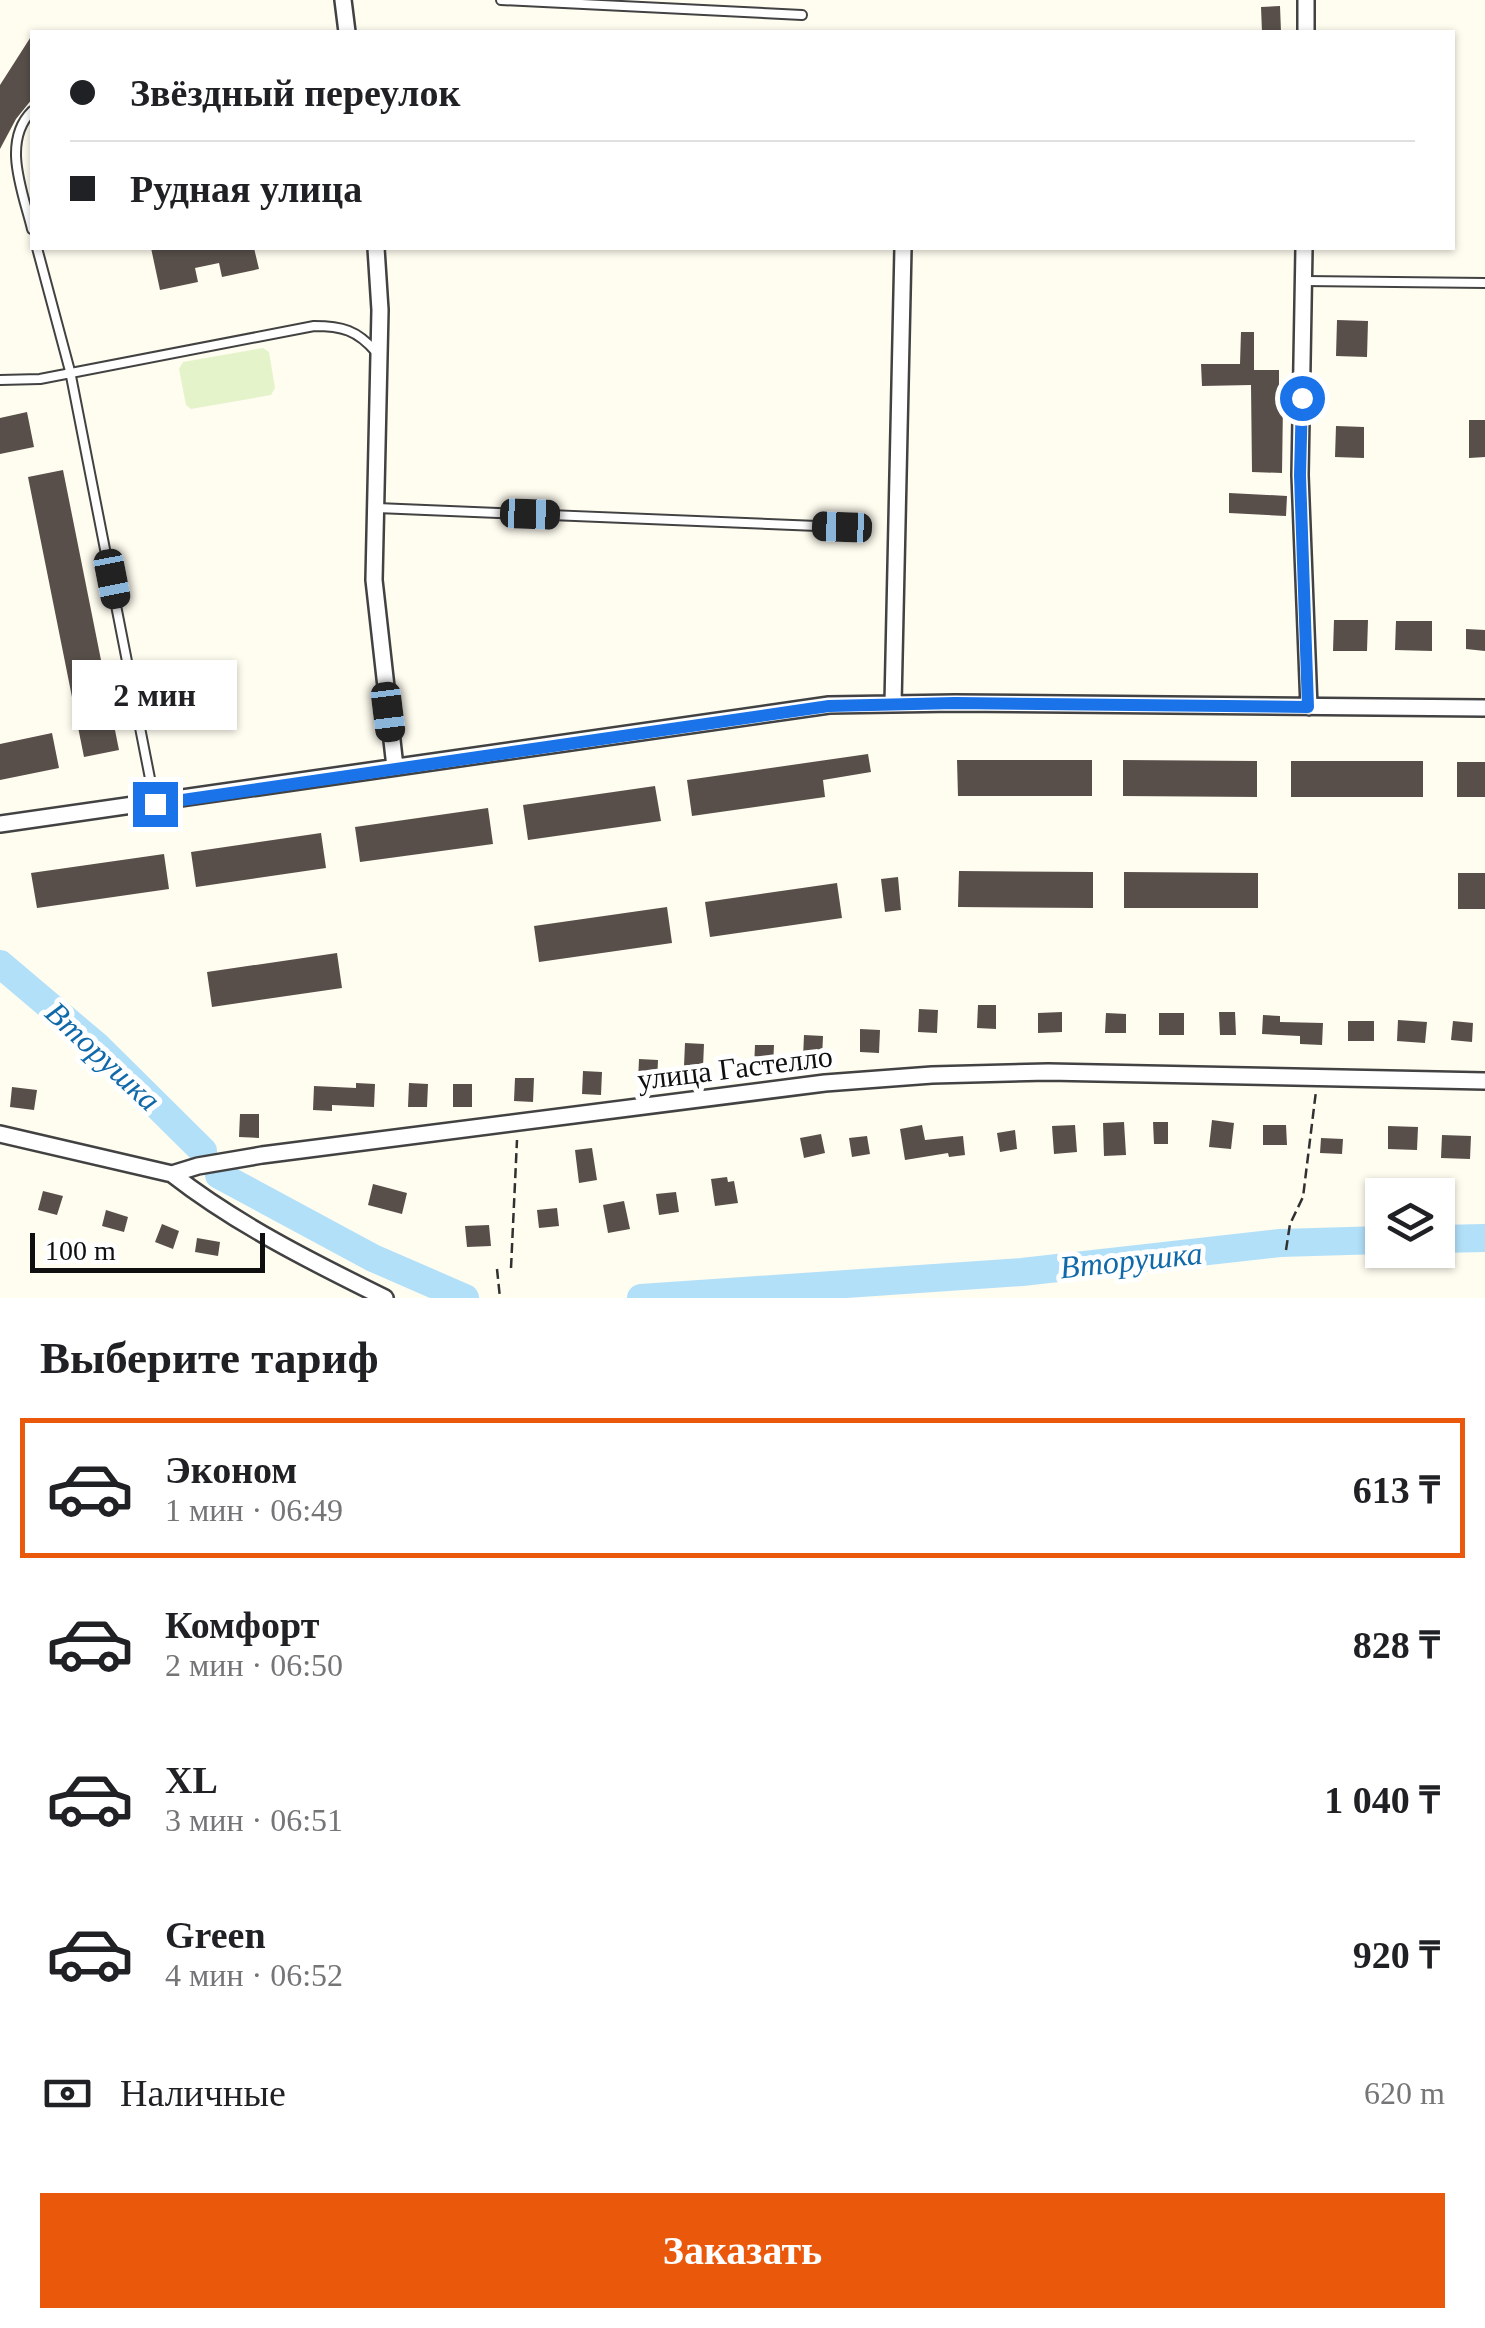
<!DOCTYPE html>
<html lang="ru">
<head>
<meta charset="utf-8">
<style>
	body { margin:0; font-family:Georgia,serif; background:#f6f6f6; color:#202124; height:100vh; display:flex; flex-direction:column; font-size:38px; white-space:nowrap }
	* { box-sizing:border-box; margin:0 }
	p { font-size:32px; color:#757577 }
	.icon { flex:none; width:55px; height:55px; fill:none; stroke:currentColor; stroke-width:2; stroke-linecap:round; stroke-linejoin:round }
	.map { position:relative; height:1298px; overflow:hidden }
	.side { display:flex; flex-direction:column; background:#fff; flex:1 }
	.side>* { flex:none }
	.top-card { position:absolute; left:30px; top:30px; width:1425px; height:220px; border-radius:0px; box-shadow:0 2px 8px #0004; display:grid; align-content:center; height:220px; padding:0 40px; background:#fff }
	.fabs { position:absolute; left:1365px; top:1178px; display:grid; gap:20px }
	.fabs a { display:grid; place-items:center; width:90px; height:90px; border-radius:0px; background:#fff; box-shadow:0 2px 8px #0004; font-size:50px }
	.scale { position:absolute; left:30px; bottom:25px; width:235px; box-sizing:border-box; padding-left:10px; border:5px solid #0f0f0f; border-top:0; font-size:28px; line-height:35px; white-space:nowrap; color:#0f0f0f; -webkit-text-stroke:8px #fff; paint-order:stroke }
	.end { position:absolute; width:45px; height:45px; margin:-22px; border:12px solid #1a73e8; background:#fff; box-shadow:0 0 0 5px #fff }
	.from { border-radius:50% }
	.bubble { position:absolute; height:70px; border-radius:0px; background:#fff; box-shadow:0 2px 8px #0004; font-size:32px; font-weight:700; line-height:70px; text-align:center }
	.car { position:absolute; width:30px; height:60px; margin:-30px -15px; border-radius:12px; box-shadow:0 0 8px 2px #0007; background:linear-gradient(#222 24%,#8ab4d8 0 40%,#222 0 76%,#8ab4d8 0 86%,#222 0) }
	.top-card b { display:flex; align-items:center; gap:35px; height:95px; font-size:38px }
	.top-card b+b { border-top:2px solid #e0e0e0 }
	.top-card i { width:25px; height:25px; background:#202124 }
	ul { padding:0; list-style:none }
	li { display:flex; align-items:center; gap:30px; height:140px; margin:0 20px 15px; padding:0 20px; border:5px solid transparent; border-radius:0px }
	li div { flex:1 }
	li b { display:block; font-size:38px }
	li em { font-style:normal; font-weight:700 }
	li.current { border-color:#ea580c }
	li>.icon { width:90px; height:90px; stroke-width:1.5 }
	h2 { padding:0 40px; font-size:45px; line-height:120px }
	.pay { display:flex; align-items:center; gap:25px; height:110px; padding:0 40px; font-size:38px }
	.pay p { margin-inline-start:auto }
	.button { display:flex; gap:20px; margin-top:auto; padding:20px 40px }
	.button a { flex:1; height:115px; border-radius:0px; background:#ea580c; color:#fff; font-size:40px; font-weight:700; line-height:115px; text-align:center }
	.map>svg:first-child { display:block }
	.pitch { fill:#e5f3ca }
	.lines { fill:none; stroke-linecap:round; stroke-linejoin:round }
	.river { stroke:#b2e0f9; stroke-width:28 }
	.building { fill:#584f4a }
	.service-casing { stroke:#424242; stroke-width:12 }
	.minor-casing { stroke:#424242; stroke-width:20 }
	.path { stroke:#313131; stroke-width:2.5; stroke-dasharray:10 5; stroke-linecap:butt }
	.service { stroke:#fff; stroke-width:8 }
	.minor { stroke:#fff; stroke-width:15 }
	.route { stroke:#1a73e8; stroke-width:12 }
	.labels { text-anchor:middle; stroke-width:10; stroke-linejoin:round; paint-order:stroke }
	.street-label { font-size:30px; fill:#0f0f0f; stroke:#fff }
	.water-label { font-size:32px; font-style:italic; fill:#1069a8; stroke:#fff }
</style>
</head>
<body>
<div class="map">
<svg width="1485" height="1298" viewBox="0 0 1485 1298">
	<rect width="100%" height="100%" fill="#fffcf0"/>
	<!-- pitch -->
	<path class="pitch" d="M263,348l6,4 6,36 -4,7 -80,14 -5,-4 -7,-36 4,-7z"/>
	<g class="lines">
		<!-- river -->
		<path class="river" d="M0,964l97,82 106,105
			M219,1175l154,83 92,40
			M1438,1239l47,-1
			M641,1298l381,-26 258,-29 102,-3"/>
	</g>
	<!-- building -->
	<path class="building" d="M1280,6l1,26h-19l-1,-25z
		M32,35v64l-16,20 -16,30v-64z
		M151,248h103l5,21 -37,8 -3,-14 -24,5 3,14 -38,8z
		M1337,320l31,1 -1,36 -31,-1z
		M1241,332h13v38h25v34h4l-1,69 -30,-1 -1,-87 -49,1 -1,-22h39z
		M27,412l7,35 -34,7v-36z
		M1469,420h16v37l-16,1z
		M1336,426l28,1v31l-29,-1z
		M63,470l56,280 -35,7 -56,-280z
		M1229,493l58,3 -1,20 -57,-3z
		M1334,620h34l-1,31h-34z
		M1396,621h36v30l-37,-1z
		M1466,629l19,1v21l-19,-2z
		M52,733l7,35 -59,12v-36z
		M868,754l3,18 -48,8 2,17 -133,19 -5,-36z
		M957,760h135v36h-134z
		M1123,760l134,1v36l-134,-1z
		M1291,761h132v36h-132z
		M1457,762h28v35h-28z
		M655,786l6,35 -133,19 -5,-35z
		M488,808l5,36 -133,18 -5,-35z
		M321,833l5,35 -130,19 -5,-35z
		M164,854l5,35 -132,19 -6,-35z
		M959,871l134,1v36l-135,-1z
		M1124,872l134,1v35h-134z
		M1458,873h27v36h-27z
		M898,877l3,33 -16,2 -4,-33z
		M837,883l5,35 -132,19 -5,-35z
		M667,907l5,36 -133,19 -5,-36z
		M337,953l5,35 -130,19 -5,-35z
		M978,1005h18v24l-19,-1z
		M919,1009l19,1 -1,23 -19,-1z
		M1062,1012v20l-24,1v-20z
		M1219,1012h16l1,23h-16z
		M1106,1013l20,1v19h-21z
		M1159,1013h25v22h-25z
		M1263,1015l17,1v6l43,1 -1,22 -22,-1v-8l-38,-2z
		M1398,1020l29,2 -2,21 -28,-2z
		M1348,1021h26v20h-26z
		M1453,1021l20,2 -1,19 -21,-2z
		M860,1029l20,1 -1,23 -19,-1z
		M804,1035l19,1 -1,23 -19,-1z
		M685,1043l19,1 -1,23 -19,-1z
		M755,1045h19l-1,23h-19z
		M639,1059l19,1 -1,23 -19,-1z
		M583,1071l19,1 -1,23 -19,-1z
		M515,1078h19l-1,24 -19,-1z
		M356,1083l19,1 -1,23 -42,-2v6l-19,-1 1,-24 42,2z
		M409,1083l19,1 -1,23h-19z
		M453,1084h19v23h-19z
		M12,1087l25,3 -3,20 -24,-3z
		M240,1114h19v24l-20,-1z
		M1212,1120l22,3 -3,26 -22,-2z
		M1124,1122l2,33 -22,1 -1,-33z
		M1153,1122h15v22h-14z
		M922,1125l3,15 38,-4 2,19 -16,2 -1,-4 -43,7 -5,-31z
		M1075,1125l2,27 -23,2 -2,-28z
		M1263,1125h23l1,20h-24z
		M1388,1126l30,1 -1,23 -29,-1z
		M1015,1130l2,19 -17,3 -3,-19z
		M821,1134l4,19 -21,5 -4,-20z
		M1442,1135l29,1 -1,23 -29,-1z
		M867,1136l3,18 -18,3 -3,-19z
		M1321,1138l22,1 -1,15 -22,-1z
		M592,1148l5,32 -18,3 -4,-33z
		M727,1177l1,5 6,-1 4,22 -23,3 -4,-27z
		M373,1184l34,9 -5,21 -34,-9z
		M43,1191l20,5 -6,19 -19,-5z
		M676,1192l3,20 -20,3 -3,-21z
		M624,1201l6,28 -22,4 -5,-28z
		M557,1208l2,18 -20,2 -2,-18z
		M106,1210l22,7 -4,15 -22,-6z
		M162,1224l17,7 -6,18 -18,-7z
		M489,1225l2,21 -24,1 -2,-21z
		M197,1238l23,4 -2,14 -23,-4z"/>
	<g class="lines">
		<defs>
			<path id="service" d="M501,0l301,15
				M32,111c-31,31 -9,81 0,118
				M37,248l33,123 85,433
				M1305,281l180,2
				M0,380l40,-1 274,-53c28,0 43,4 62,26
				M377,508l465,19"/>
			<path id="minor" d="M343,0l4,32
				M1306,32v-32
				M376,248l4,62 -6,270 21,187
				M1304,248l-4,227 9,232
				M893,704l10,-456
				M0,824l829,-119 126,-2 530,5
				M0,1134l172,40 26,-8 64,-11 563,-72 107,-8 116,-3 437,9
				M172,1174c64,50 140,88 213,124"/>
		</defs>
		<!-- service casing -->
		<use href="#service" class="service-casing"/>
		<!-- minor casing -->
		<use href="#minor" class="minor-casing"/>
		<!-- path -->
		<path class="path" d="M1286,1250l4,-26 13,-27 13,-106
			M511,1268l6,-128
			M497,1269l3,29"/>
		<!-- service -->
		<use href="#service" class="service"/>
		<!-- minor -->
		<use href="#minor" class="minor"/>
	</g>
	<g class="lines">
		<!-- route -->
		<path class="route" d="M155,804l674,-98 126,-3 353,4 -8,-232 2,-77"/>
	</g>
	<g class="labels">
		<!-- street labels -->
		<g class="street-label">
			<text transform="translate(735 1068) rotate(-7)" y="10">улица Гастелло</text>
		</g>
		<!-- water labels -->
		<g class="water-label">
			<text transform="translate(103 1056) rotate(43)" y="11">Вторушка</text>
			<text transform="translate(1131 1260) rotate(-6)" y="11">Вторушка</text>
		</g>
	</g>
</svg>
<div class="fabs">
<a><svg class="icon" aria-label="layers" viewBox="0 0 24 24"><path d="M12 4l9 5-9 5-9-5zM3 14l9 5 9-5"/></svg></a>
</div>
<div class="scale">100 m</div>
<i class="end from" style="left:1302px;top:398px"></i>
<i class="end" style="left:155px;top:804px"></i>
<div class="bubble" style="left:72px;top:660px;width:165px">2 мин</div>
<i class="car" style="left:530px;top:514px;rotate:92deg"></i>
<i class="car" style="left:842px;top:527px;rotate:272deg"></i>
<i class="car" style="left:112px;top:579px;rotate:169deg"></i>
<i class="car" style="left:388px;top:712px;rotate:173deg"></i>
<div class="top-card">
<b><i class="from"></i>Звёздный переулок</b>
<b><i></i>Рудная улица</b>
</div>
</div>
<section class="side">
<h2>Выберите тариф</h2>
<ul>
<li class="current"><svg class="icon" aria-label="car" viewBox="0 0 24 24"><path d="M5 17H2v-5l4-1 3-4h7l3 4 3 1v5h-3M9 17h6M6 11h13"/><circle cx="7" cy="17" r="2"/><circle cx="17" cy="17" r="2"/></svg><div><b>Эконом</b><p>1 мин · 06:49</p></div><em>613 ₸</em></li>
<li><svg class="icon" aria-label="car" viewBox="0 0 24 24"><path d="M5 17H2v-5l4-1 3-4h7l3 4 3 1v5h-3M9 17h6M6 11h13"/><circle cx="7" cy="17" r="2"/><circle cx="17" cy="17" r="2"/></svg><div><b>Комфорт</b><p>2 мин · 06:50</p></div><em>828 ₸</em></li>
<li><svg class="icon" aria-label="car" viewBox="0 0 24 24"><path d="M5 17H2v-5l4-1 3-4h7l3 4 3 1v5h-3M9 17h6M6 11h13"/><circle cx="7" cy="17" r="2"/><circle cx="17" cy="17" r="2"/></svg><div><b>XL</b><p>3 мин · 06:51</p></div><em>1 040 ₸</em></li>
<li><svg class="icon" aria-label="car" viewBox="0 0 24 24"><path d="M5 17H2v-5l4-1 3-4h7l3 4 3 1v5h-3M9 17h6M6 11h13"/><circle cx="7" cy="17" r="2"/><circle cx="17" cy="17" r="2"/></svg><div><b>Green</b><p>4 мин · 06:52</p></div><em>920 ₸</em></li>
</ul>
<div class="pay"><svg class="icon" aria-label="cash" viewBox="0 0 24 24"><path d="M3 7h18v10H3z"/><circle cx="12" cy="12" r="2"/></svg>Наличные<p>620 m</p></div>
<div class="button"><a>Заказать</a></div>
</section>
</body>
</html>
